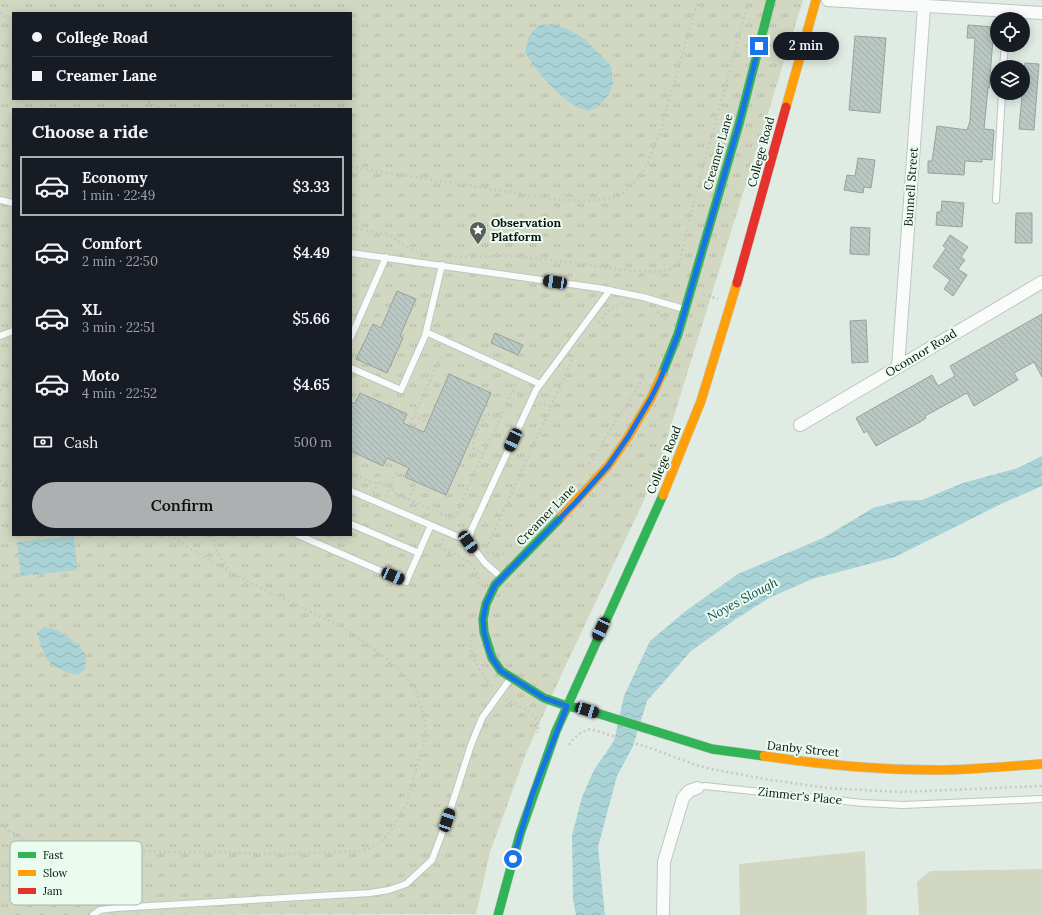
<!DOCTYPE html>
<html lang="en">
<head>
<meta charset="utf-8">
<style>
	body { margin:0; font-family:Lora,serif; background:#242831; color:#f1f3f6; height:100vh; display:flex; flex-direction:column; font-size:15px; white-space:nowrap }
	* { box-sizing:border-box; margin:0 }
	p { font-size:13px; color:#9ea1a6 }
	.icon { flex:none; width:22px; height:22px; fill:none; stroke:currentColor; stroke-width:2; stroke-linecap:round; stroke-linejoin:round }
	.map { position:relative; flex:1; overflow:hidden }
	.details { position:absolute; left:12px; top:108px; width:340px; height:428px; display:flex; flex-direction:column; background:#171b24; border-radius:0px; box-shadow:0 2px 10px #0003 }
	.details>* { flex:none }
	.guide { position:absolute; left:12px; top:12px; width:340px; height:88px; border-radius:0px; box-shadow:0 2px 10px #0003; display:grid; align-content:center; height:88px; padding:0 20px; background:#171b24 }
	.controls { position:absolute; left:990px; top:12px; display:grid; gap:8px }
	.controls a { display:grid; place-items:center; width:40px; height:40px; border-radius:50%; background:#171b24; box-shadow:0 2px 10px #0003; font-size:20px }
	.end { position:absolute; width:18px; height:18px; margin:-9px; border:5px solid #1a73e8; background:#fff; box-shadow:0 0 0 2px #fff }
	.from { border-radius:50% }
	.bubble { position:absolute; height:28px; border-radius:14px; background:#171b24; box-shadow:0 2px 10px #0003; font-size:13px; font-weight:600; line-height:28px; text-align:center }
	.car { position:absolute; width:12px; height:24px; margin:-12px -6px; border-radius:5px; box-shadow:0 0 3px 1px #0007; background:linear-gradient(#222 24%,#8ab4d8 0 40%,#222 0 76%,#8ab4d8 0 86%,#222 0) }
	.guide b { display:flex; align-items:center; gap:14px; height:38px; font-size:15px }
	.guide b+b { border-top:1px solid #363941 }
	.guide i { width:10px; height:10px; background:#f1f3f6 }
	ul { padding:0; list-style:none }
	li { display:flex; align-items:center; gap:12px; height:60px; margin:0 8px 6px; padding:0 12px; border:2px solid transparent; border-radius:0px }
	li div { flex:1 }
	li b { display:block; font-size:15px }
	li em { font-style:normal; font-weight:600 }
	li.active { border-color:#acb0b0 }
	li>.icon { width:36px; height:36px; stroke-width:1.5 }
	h2 { padding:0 20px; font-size:18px; line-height:48px }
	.pay { display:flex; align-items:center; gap:10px; height:44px; padding:0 20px; font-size:15px }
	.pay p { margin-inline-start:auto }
	.cta { display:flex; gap:8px; margin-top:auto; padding:8px 20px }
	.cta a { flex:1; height:46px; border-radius:24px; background:#acb0b0; color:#111; font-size:16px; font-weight:600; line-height:46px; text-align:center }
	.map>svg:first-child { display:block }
	.grass { fill:url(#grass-tufts); fill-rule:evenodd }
	.pitch { fill:#d1d7c1 }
	.water { fill:url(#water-waves) }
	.building { fill:url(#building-back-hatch); stroke:#98a29e }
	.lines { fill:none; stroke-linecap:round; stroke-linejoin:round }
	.lane-casing { stroke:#bec6c1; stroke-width:8 }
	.street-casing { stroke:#bec6c1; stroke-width:14 }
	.fast-casing { stroke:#bec6c1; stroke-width:10 }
	.slow-casing { stroke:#bec6c1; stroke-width:10 }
	.jam-casing { stroke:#bec6c1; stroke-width:10 }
	.path { stroke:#c5c9c7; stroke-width:2.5; stroke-dasharray:2 3; stroke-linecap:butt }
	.lane { stroke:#fafcfb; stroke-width:6 }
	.street { stroke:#fafcfb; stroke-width:12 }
	.fast { stroke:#30b455; stroke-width:9 }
	.slow { stroke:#ff9f0a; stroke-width:9 }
	.jam { stroke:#e5322d; stroke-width:9 }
	.route { stroke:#1a73e8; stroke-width:5 }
	.labels { text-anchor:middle; stroke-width:4; stroke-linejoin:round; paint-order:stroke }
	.street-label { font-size:12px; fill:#0d1410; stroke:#eafcf0 }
	.poi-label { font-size:12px; font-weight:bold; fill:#0d1410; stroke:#eafcf0; text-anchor:start }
	.water-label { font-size:13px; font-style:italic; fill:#14464c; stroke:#eafcf0 }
	.key { fill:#eafcf0; stroke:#a8b6ad; stroke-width:1 }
	.key-label { font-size:11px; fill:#0d1410 }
</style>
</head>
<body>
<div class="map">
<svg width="1042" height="915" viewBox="0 0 1042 915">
	<defs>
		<pattern id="grass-tufts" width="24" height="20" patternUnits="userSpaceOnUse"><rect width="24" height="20" fill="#d1d7c1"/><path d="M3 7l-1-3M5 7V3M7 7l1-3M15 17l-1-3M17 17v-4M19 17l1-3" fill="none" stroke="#b2b8a5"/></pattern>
		<pattern id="water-waves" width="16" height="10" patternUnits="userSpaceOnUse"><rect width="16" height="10" fill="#a9d3d6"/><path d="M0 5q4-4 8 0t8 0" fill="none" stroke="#90b4b7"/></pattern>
		<pattern id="building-back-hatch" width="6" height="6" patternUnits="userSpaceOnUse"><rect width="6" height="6" fill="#b9c8c3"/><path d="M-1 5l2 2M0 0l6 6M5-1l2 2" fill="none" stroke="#9eaba6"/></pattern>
	</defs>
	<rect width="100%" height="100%" fill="#e0ebe4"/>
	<!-- grass -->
	<path class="grass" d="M0,0h803l-148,477 -92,194 -36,80 -37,101 -14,62 -476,1zM13,13h338v86h-338zM13,109h338v426h-338z"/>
	<!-- pitch -->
	<path class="pitch" d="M865,851l2,64h-127l-1,-51z
		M1042,869v46h-123l-2,-33 13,-11z"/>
	<!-- water -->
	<path class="water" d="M553,24l14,5 18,10 26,27 2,17 -5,13 -9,10 -10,5c-4,-2 -9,-2 -12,-4 -18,-9 -43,-38 -52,-55l4,-16 10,-11z
		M1042,456v30l-41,18 -106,53 -83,22 -43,19 -33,21 -45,32 -44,50 -14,45 -16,30 -19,71 7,68h-29l-3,-16 -1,-64 10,-38 12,-27 20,-29 10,-45 26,-55 37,-31 51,-36 85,-36 50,-30 27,-7 22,-1 41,-17 55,-15z
		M74,536l3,34 -56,6 -4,-34z
		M44,627c18,2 32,15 42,28l-1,14 -7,6c-29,-7 -33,-14 -41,-42z"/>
	<!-- building -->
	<path class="building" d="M968,25l26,2 -5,61h-1l-4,41 10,1 -2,30 -10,-1v3l-17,-1 -1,14 -36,-2v-12h4l5,-35 30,4 3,-9 5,-83h-8z
		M855,36l31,2 -6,75 -31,-3z
		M1025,63l14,1 -5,66 -15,-1z
		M858,158l17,2 -4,28 -7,-1 -1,6 -19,-3 3,-15 8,1z
		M942,201l22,2 -2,24 -26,-2 1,-13h4z
		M1016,213h16v30h-17z
		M851,227l19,1 -1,27 -19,-1z
		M950,235l18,12 -7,10 4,3 -7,9 9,6 -14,21 -9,-7 6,-9 -17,-13 13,-19 -3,-2z
		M397,291l19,8 -16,37 3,2 -16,35 -31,-14 17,-35 8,4z
		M1042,314v63l-8,-15 -20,11 4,7 -44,26 -7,-13 -42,23 1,2 -6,4 -44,24 -9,-15 -3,2 -8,-15 76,-43 6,11 17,-10 -5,-10z
		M866,320l2,42 -16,1 -2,-42z
		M495,333l28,12 -5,10 -27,-12z
		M449,374l42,19 -45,102 -41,-18 4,-9 -22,-10 -4,8 -32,-15v-49l4,2 5,-11 47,21 -4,9 21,9z"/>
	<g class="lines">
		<defs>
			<path id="lane" d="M1003,67l2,-22
				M0,200l13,3
				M996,200l6,-107
				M351,253l247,35 45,9 41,12
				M426,332l114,52
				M0,336l13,-5
				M351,337l35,-80
				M351,368l50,22 24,-54 17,-71
				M351,491l117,50
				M351,524l68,29
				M298,535l108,47 25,-57
				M502,578l-17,-15 -17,-22 3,-10 65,-141 74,-100
				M697,788l8,-2 158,17 40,2 139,-6
				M93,915l7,-5 16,-2 254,-15 19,-3 17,-6 26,-24 15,-40 24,-75 11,-27 28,-39"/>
			<path id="street" d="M828,0l214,13
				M898,367l26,-360
				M800,425l242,-143
				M663,915l1,-53 19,-64 6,-7 8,-3"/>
			<path id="fast" d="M662,374l16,-40 61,-210 32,-124
				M562,516l-67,69 -9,19 -3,15 1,13 8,26 9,13 43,27 23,8 20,4 125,39 52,7
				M498,915l22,-81 36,-103 107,-236"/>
			<path id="slow" d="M786,107l30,-107
				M663,495l38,-94 36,-118
				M562,516l46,-50 20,-29 23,-39 11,-24
				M764,756c58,9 116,14 174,14 35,0 70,-4 104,-6"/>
			<path id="jam" d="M737,283l49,-176"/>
		</defs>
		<!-- lane casing -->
		<use href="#lane" class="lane-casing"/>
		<!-- street casing -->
		<use href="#street" class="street-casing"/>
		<!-- fast casing -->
		<use href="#fast" class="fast-casing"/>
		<!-- slow casing -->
		<use href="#slow" class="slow-casing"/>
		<!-- jam casing -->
		<use href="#jam" class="jam-casing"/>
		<!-- path -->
		<path class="path" d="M0,13l13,7
			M0,66l13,5
			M42,99l1,10
			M144,99l18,10
			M351,167l209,33 26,1 21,-2 16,-6 12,-11 12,-17 13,-33 38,-132
			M351,228l37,6 22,15 13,4
			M455,257l52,-1 36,3 90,12 25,1 13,-3 9,-7 6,-29 13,-51 50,-182
			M703,294l15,5
			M657,312l7,6 2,5
			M598,323c9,-11 13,-16 27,-20
			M429,381l13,6
			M0,390l13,-9
			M513,391l11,5
			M539,403l11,4
			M425,421l-11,-5 27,-60
			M409,424l5,-8
			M483,454l-9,-5 -1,-8 12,-26 17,-1
			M589,464l55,-87
			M351,473l22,10 5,-1 12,5 2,2 3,4 57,26 3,-3 61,-133
			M0,480l13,3
			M373,493l5,-10
			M386,497l12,-29
			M408,500l8,-17
			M213,535l3,14 13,22
			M443,539l-4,8c16,7 42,15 39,37
			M504,554l-16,-2 -1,-5 87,-191
			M470,640c1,19 12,34 23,48
			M506,699c13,9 37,13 31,34
			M569,745c6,-9 11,-13 22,-16l62,20 43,16 15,4 60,11 56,8 74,4 141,-6
			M0,825l37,22 36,3 219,4 70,-3 18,-8 12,-13 14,-26 19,-64v-20l-9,-30 -14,-18 -19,-16 -40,-29 -70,-33 -44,-22 -61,-37"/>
		<!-- lane -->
		<use href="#lane" class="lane"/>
		<!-- street -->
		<use href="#street" class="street"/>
		<!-- fast -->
		<use href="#fast" class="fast"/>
		<!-- slow -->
		<use href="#slow" class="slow"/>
		<!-- jam -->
		<use href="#jam" class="jam"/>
	</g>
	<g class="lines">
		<!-- route -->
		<path class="route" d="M513,859l19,-64 35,-89 -23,-8 -43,-27 -9,-13 -4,-10 -4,-16 -1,-13 3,-15 9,-19 81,-83 32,-36 20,-29 23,-39 9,-18 18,-46 61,-210 20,-78"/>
	</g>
	<!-- icons -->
	<defs>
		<symbol id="sight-pin" viewBox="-11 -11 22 30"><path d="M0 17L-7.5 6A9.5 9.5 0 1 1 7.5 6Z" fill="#575f5a" stroke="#eafcf0"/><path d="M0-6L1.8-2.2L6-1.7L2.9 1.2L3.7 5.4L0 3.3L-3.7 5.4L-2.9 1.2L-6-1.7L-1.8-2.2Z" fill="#fff"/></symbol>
	</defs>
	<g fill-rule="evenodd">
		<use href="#sight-pin" x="468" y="220" width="20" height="27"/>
	</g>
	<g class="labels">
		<!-- street labels -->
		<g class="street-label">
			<text transform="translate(718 152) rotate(-74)" y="4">Creamer Lane</text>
			<text transform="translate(761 152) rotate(-75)" y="4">College Road</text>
			<text transform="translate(911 187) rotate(-86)" y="4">Bunnell Street</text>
			<text transform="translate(921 353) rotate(-31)" y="4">Oconnor Road</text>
			<text transform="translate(664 460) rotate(-68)" y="4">College Road</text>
			<text transform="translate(546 515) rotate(-46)" y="4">Creamer Lane</text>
			<text transform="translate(803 749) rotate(6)" y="4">Danby Street</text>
			<text transform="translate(800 796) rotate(6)" y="4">Zimmer's Place</text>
		</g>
		<!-- poi labels -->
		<g class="poi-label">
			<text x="491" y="227">Observation<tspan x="491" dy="14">Platform</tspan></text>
		</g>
		<!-- water labels -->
		<g class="water-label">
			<text transform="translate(742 599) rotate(-28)" y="5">Noyes Slough</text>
		</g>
	</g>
	<!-- legend -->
	<rect x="10" y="841" width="132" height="64" rx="6" class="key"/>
	<rect x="18" y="852" width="18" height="6" fill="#30b455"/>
	<rect x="18" y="870" width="18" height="6" fill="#ff9f0a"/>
	<rect x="18" y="888" width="18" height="6" fill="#e5322d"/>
	<g class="key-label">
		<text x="43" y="859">Fast</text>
		<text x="43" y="877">Slow</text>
		<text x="43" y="895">Jam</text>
	</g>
</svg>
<div class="controls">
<a><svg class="icon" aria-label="locate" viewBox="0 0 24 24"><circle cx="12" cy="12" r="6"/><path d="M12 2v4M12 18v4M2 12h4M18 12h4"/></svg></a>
<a><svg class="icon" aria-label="layers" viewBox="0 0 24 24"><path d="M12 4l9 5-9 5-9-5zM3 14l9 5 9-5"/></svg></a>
</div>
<i class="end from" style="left:513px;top:859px"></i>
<i class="end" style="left:759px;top:46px"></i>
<div class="bubble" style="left:773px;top:32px;width:66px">2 min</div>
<i class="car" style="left:555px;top:282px;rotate:278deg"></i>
<i class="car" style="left:513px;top:440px;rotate:205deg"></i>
<i class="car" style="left:468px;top:542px;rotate:145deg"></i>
<i class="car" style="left:393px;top:576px;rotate:114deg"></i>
<i class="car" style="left:601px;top:629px;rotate:205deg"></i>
<i class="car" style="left:587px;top:710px;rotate:107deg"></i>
<i class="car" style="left:447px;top:820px;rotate:18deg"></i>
<div class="guide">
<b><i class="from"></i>College Road</b>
<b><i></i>Creamer Lane</b>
</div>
<section class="details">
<h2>Choose a ride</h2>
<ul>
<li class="active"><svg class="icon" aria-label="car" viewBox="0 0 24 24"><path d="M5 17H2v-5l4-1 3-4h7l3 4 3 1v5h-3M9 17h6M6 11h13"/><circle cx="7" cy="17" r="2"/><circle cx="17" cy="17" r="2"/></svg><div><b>Economy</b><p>1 min · 22:49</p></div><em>$3.33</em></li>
<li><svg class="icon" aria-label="car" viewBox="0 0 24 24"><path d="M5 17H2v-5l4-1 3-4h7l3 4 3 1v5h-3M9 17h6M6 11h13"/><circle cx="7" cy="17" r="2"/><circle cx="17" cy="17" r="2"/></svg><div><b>Comfort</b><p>2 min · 22:50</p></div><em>$4.49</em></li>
<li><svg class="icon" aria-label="car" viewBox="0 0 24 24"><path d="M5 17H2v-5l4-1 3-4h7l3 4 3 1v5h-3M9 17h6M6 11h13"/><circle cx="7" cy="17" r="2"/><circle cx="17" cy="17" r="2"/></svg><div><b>XL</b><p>3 min · 22:51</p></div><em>$5.66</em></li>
<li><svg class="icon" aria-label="car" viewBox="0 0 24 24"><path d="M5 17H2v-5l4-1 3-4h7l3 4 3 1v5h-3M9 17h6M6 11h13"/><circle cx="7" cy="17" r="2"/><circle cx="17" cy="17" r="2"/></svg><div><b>Moto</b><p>4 min · 22:52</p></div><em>$4.65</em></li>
</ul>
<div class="pay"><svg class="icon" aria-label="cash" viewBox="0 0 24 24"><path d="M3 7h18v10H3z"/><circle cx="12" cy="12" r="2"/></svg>Cash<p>500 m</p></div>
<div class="cta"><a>Confirm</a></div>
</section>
</div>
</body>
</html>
